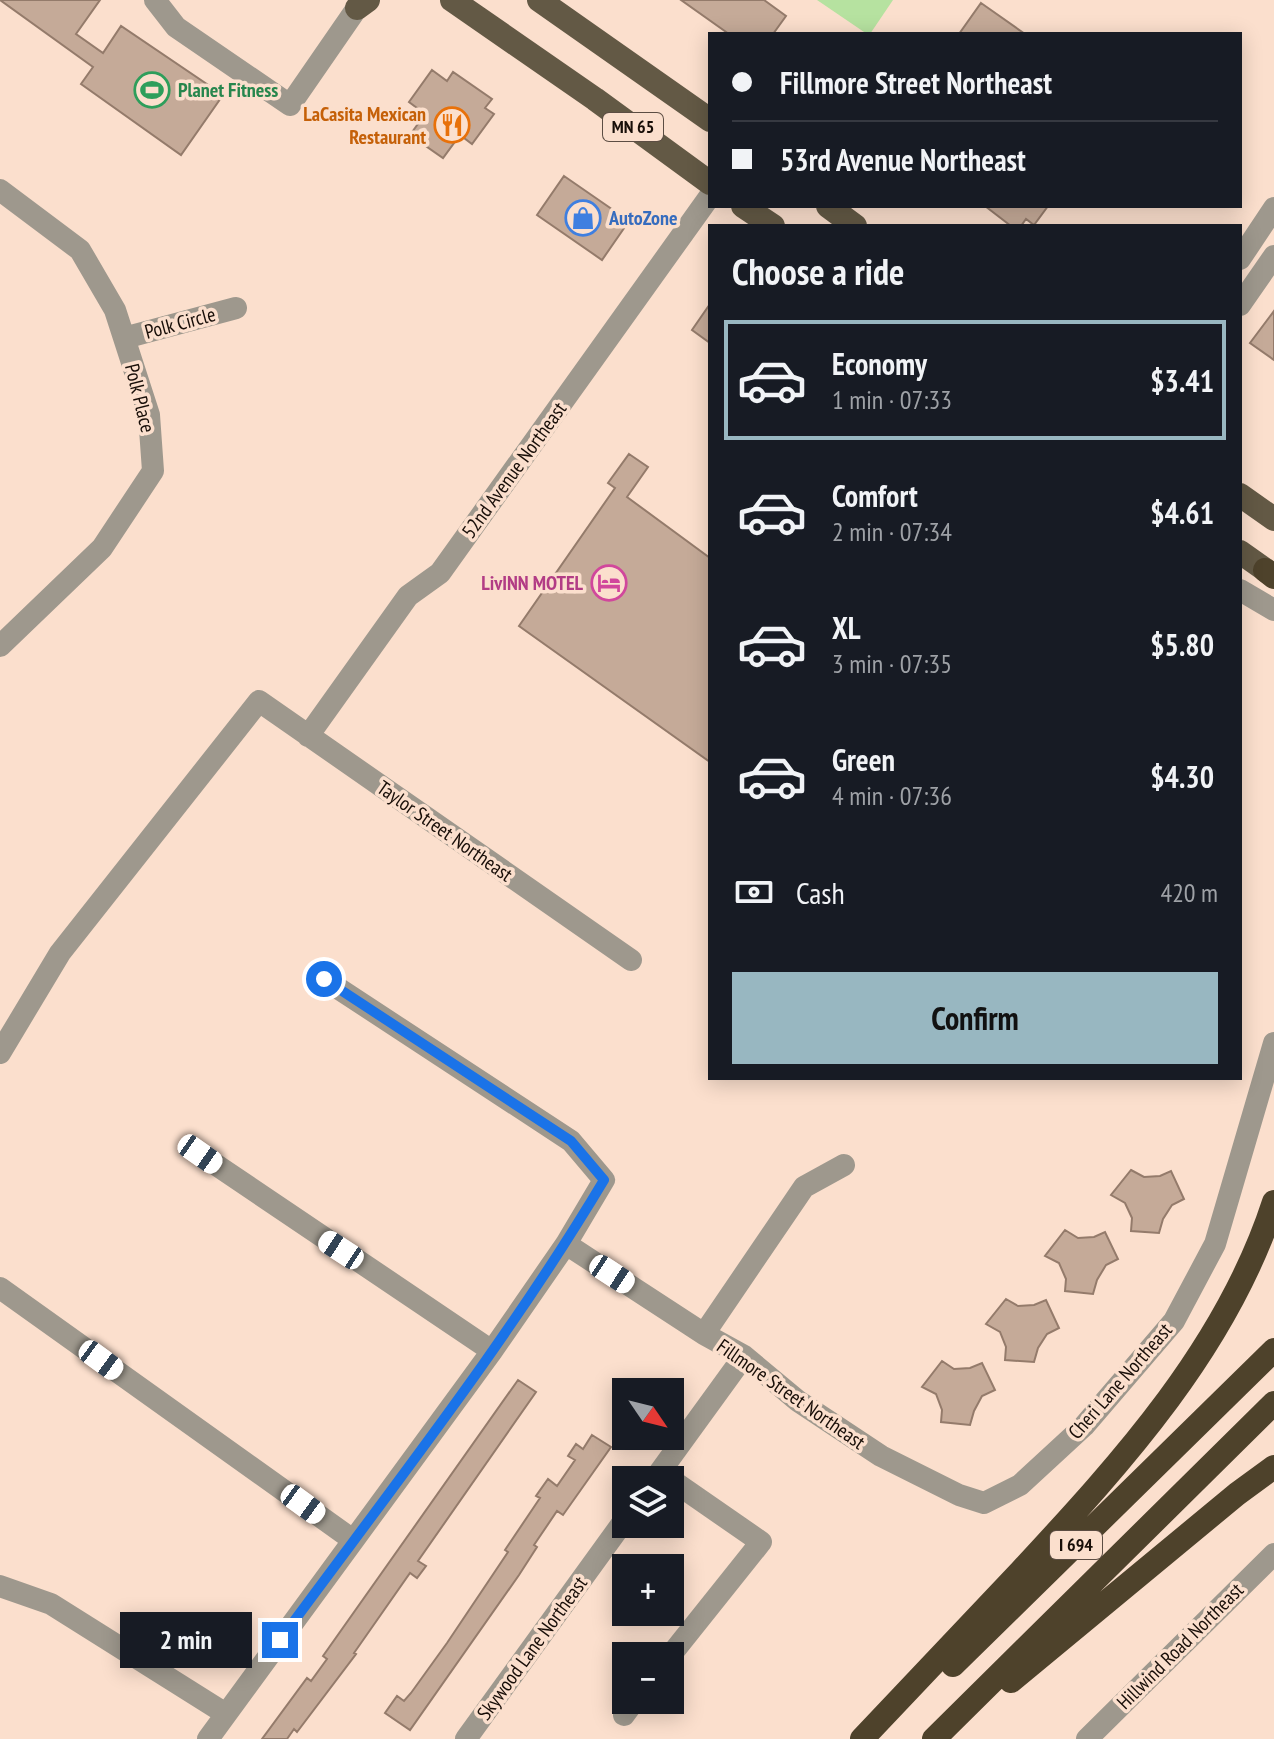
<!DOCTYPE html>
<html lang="en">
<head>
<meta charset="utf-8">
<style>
	body { margin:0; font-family:"PT Sans Narrow",sans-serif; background:#20242c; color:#f1f3f6; height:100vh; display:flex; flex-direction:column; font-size:30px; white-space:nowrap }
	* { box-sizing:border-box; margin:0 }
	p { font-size:26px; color:#9ea1a6 }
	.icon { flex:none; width:44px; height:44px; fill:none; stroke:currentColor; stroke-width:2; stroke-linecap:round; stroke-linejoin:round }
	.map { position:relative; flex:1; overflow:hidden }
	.sheet { position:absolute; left:708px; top:224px; width:534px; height:856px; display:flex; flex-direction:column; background:#171b24; border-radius:0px; box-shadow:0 4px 20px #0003 }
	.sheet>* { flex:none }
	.top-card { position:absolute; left:708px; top:32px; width:534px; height:176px; border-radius:0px; box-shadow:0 4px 20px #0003; display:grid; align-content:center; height:176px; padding:0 24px; background:#171b24 }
	.needle { width:52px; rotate:125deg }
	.fabs { position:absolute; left:612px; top:1378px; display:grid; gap:16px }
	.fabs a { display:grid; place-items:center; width:72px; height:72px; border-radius:0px; background:#171b24; box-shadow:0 4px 20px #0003; font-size:40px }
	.end { position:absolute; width:36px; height:36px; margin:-18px; border:10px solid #1a73e8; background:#fff; box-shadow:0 0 0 4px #fff }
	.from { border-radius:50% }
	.bubble { position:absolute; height:56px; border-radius:0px; background:#171b24; box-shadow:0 4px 20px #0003; font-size:26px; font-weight:700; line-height:56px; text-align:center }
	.car { position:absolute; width:24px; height:48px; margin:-24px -12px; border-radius:10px; box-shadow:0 0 6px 2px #0007; background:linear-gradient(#fff 24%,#345 0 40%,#fff 0 76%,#345 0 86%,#fff 0) }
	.top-card b { display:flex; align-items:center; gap:28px; height:76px; font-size:30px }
	.top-card b+b { border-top:2px solid #363941 }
	.top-card i { width:20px; height:20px; background:#f1f3f6 }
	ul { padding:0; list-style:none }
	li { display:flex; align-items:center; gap:24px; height:120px; margin:0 16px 12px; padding:0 8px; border:4px solid transparent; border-radius:0px }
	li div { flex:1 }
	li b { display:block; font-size:30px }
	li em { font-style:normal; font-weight:700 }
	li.on { border-color:#98b7c1 }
	li>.icon { width:72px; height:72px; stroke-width:1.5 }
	h2 { padding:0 24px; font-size:36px; line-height:96px }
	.pay { display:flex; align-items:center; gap:20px; height:88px; padding:0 24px; font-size:30px }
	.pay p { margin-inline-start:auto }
	.primary-button { display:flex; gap:16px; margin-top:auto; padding:16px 24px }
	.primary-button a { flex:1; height:92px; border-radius:0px; background:#98b7c1; color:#111; font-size:32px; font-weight:700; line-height:92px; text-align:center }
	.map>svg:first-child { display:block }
	.green { fill:#b6e2a0 }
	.building { fill:#c5aa98; stroke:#947b6b; stroke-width:2 }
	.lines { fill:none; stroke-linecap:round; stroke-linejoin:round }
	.minor { stroke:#9e988d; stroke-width:22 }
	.major { stroke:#635945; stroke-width:24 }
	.highway { stroke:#4e422b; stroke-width:24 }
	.route { stroke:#1a73e8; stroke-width:10 }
	.labels { text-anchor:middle; stroke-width:7; stroke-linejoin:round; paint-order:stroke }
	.shield { fill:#fbdfcd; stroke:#5c4d43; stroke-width:2 }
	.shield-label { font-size:18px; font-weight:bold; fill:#180e08 }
	.leisure-label { font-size:20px; font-weight:bold; fill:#27864d; stroke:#fbdfcd; text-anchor:start }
	.food-label { font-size:20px; font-weight:bold; fill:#c56008; stroke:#fbdfcd; text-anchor:end }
	.shop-label { font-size:20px; font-weight:bold; fill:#366cbe; stroke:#fbdfcd; text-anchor:start }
	.street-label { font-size:20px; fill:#180e08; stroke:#fbdfcd }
	.hotel-label { font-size:20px; font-weight:bold; fill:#b23c85; stroke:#fbdfcd; text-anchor:end }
</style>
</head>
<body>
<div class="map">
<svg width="1274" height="1739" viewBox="0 0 1274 1739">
	<rect width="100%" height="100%" fill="#fbdfcd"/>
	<!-- green -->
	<path class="green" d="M817,0h76l-23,34h-3z"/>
	<!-- building -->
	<path class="building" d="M0,0h100l-24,34 27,19 18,-27 102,69 -42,60 -100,-71 12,-17z
		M681,0h83l22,16 -13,18h-44z
		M981,3l44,31h-66z
		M432,70l15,11 6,-9 39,27 -7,9 9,6 -22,30 -12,-9 -17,23 -33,-23 15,-21 -16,-12z
		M564,176l65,45 -27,39 -65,-45z
		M985,206h63l-14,19 -8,-6 -5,7h-10z
		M710,304v39l-18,-13z
		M1274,311v49l-24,-17z
		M629,454l19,13 -21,30 83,61v204l-191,-136 96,-138 -7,-5z
		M1131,1170l13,7 16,-1 11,-5 13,28 -12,6 -9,14 -4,14 -28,-2 1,-13 -7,-15 -14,-8z
		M1065,1230l13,8 16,-1 11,-5 13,27 -12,6 -9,15 -4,14 -28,-3 1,-12 -7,-16 -14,-7z
		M1006,1299l12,7 16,-1 12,-5 13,28 -12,6 -9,14 -4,14 -29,-2 1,-13 -6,-15 -14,-8z
		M942,1361l12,8 16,-1 12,-5 13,27 -13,6 -8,15 -4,14 -29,-3 1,-12 -6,-16 -14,-7z
		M518,1380l18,12 -118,169 8,5 -9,12 -7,-5 -56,80 2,1 -59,78 -3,-3 -7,10h-25l45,-61 4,3 16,-22 -4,-3z
		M592,1435l19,12 -48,68 -6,-4 -23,34 3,2 -18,28 -109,155 -25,-17 12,-17 7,5 7,-8 36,-50 61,-91 -3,-2 35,-52 -4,-2 12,-17 9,7 18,-26 -7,-4 8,-12 7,5z"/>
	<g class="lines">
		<!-- minor -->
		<path class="minor" d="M155,0l21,27 114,78 67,-97
			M0,190l80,60 35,60 34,105 4,56 -51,77 -102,98
			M1240,259l34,-51
			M1240,305l34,-49
			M124,338l112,-30
			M1240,590l34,20
			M308,736l100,-140 32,-23 270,-377
			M0,1053l60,-100 199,-252 372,259
			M200,1154l292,197
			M566,1244l138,90 40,22 54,45 83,55 78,39 25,8 36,-18 64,-59 90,-105 41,-77 59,-201
			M0,1288l353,252
			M704,1334l100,-147 40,-22
			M660,1472l101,70 -91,114
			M654,1480l90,-124
			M0,1586l51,18 175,110
			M624,1715l11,-15
			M208,1739l284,-388 74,-107 38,-64 -33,-39 -247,-162
			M466,1739l160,-221
			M1087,1739l187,-185"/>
		<!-- major -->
		<path class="major" d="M452,0l143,99 115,84
			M539,0l171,120
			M357,8l11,-8
			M743,206l30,20
			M828,206l27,20
			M1240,495l34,24
			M1240,552l34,24"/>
		<!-- highway -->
		<path class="highway" d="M1265,570l9,7
			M953,1665l321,-315
			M1011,1681l226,-187 37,-27
			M862,1739c53,-56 106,-112 159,-168 102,-110 206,-224 253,-369
			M934,1739l340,-336"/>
	</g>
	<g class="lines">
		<!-- route -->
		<path class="route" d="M280,1640c111,-151 228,-299 324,-460l-33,-39 -247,-162"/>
	</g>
	<!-- icons -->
	<defs>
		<symbol id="stadium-ring" viewBox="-11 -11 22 22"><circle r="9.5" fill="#fbdfcd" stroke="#2e9e5b" stroke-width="1.5"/><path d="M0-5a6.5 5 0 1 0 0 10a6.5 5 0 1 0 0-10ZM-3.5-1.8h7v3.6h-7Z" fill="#2e9e5b"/></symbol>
		<symbol id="restaurant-ring" viewBox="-11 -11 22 22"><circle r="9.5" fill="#fbdfcd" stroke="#e8710a" stroke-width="1.5"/><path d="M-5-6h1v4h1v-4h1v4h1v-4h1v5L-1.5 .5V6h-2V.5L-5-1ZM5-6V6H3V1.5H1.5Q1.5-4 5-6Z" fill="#e8710a"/></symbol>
		<symbol id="shop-ring" viewBox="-11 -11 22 22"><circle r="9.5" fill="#fbdfcd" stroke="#3f7fe0" stroke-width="1.5"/><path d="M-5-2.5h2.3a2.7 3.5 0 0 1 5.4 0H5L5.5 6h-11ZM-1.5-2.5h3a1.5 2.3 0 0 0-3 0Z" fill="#3f7fe0"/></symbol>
		<symbol id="hotel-ring" viewBox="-11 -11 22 22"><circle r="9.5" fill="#fbdfcd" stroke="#d1479c" stroke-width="1.5"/><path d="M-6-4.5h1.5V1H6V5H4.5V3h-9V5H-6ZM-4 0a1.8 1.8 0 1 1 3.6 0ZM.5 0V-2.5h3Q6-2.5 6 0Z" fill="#d1479c"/></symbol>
	</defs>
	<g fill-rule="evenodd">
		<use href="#stadium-ring" x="132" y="70" width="40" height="40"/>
		<use href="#restaurant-ring" x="432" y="105" width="40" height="40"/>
		<use href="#shop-ring" x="563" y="198" width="40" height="40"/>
		<use href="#hotel-ring" x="589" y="563" width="40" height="40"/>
	</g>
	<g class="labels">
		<!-- shield labels -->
		<g class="shield">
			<rect x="603" y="113" width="60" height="28" rx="6"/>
			<rect x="1050" y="1531" width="52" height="28" rx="6"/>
		</g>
		<g class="shield-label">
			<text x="633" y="133">MN 65</text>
			<text x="1076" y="1551">I 694</text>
		</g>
		<!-- leisure labels -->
		<g class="leisure-label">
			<text x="178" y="97">Planet Fitness</text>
		</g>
		<!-- food labels -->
		<g class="food-label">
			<text x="426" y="121">LaCasita Mexican<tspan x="426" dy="23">Restaurant</tspan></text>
		</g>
		<!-- shop labels -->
		<g class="shop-label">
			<text x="609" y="225">AutoZone</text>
		</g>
		<!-- street labels -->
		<g class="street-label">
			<text transform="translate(180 323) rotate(-15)" y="7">Polk Circle</text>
			<text transform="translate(140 398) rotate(76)" y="7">Polk Place</text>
			<text transform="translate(514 470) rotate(-54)" y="7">52nd Avenue Northeast</text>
			<text transform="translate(445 831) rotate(35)" y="7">Taylor Street Northeast</text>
			<text transform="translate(1120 1381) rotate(-49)" y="7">Cheri Lane Northeast</text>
			<text transform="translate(791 1394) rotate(35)" y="7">Fillmore Street Northeast</text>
			<text transform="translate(1180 1646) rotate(-45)" y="7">Hillwind Road Northeast</text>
			<text transform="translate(532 1648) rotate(-54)" y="7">Skywood Lane Northeast</text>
		</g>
		<!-- hotel labels -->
		<g class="hotel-label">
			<text x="583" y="590">LivINN MOTEL</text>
		</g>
	</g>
</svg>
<div class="fabs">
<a><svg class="needle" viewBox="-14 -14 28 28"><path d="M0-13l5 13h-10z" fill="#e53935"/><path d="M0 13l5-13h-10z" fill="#9ea1a6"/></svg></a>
<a><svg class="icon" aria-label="layers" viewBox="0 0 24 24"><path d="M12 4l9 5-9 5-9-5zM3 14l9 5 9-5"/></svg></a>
<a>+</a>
<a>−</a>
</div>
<i class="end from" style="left:324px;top:979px"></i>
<i class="end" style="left:280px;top:1640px"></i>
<div class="bubble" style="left:120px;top:1612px;width:132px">2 min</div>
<i class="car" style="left:200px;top:1154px;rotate:125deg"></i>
<i class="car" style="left:341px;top:1250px;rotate:303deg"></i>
<i class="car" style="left:612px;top:1274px;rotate:123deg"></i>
<i class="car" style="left:101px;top:1360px;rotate:126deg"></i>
<i class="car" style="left:303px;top:1504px;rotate:126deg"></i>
<div class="top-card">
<b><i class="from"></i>Fillmore Street Northeast</b>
<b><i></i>53rd Avenue Northeast</b>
</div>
<section class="sheet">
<h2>Choose a ride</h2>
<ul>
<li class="on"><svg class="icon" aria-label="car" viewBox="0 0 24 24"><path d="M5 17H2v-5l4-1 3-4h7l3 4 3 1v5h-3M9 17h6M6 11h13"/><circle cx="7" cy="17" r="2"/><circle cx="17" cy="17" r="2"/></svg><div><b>Economy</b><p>1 min · 07:33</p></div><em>$3.41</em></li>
<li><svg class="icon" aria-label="car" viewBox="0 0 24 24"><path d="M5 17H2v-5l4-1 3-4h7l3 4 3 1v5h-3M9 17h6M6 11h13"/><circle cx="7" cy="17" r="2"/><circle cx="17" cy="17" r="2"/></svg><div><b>Comfort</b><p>2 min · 07:34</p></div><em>$4.61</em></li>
<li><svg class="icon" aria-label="car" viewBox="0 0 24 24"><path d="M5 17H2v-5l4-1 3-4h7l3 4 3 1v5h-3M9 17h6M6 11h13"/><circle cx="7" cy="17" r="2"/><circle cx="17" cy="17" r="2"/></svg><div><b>XL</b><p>3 min · 07:35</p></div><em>$5.80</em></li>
<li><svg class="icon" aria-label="car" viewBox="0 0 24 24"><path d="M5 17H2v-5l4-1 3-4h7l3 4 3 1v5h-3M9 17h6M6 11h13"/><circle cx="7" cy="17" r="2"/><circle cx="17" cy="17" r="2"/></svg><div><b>Green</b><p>4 min · 07:36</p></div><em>$4.30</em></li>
</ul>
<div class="pay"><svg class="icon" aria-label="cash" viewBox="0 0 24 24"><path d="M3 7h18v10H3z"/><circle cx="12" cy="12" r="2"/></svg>Cash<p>420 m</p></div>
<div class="primary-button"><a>Confirm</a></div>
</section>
</div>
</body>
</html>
